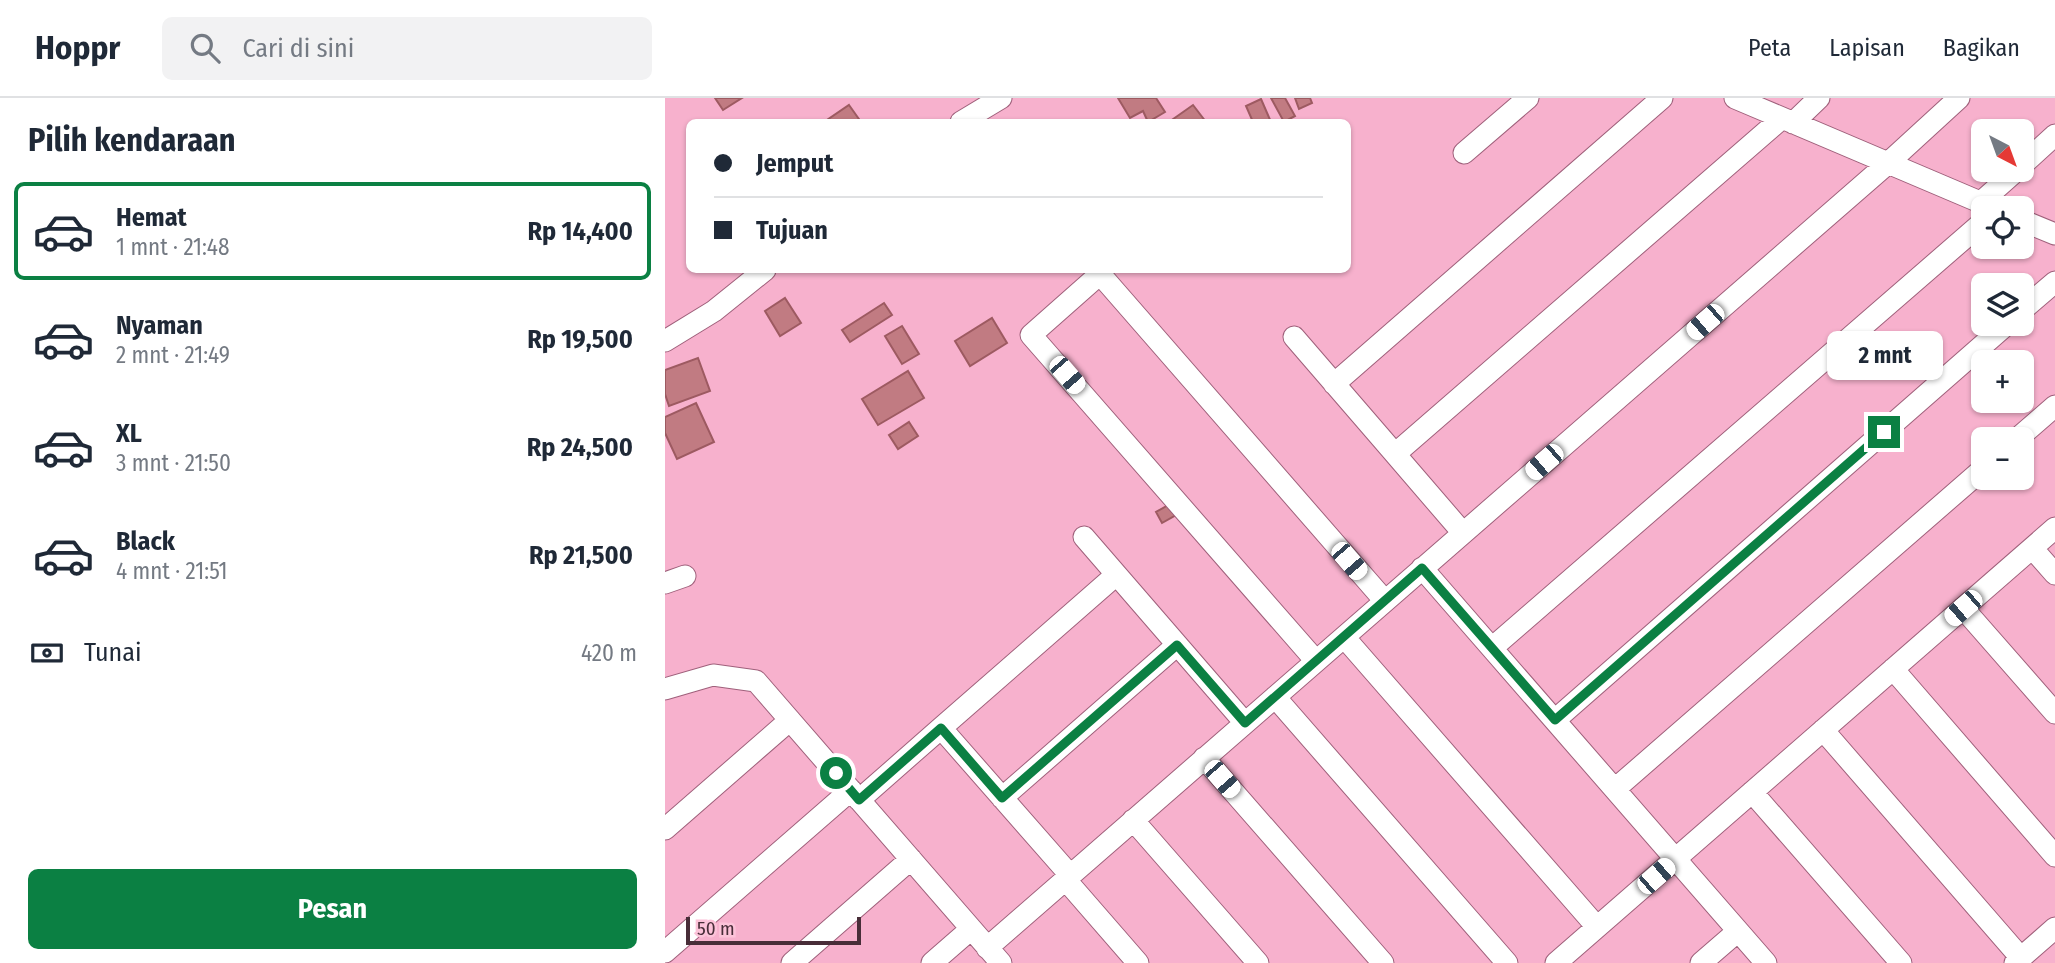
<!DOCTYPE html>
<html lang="id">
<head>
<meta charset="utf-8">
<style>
	body { margin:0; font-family:"Fira Sans Condensed",sans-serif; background:#f2f2f3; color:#1f2937; height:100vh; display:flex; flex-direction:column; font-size:26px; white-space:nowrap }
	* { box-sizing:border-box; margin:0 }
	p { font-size:23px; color:#747a83 }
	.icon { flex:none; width:38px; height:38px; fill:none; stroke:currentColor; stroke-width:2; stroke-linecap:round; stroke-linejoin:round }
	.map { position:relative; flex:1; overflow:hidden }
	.details { display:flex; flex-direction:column; background:#fff; width:665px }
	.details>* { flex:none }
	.hud { position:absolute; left:21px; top:21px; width:665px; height:154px; border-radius:10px; box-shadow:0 2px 5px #0004; display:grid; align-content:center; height:154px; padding:0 28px; background:#fff }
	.needle { width:46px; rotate:139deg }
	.buttons { position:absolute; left:1306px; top:21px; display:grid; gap:14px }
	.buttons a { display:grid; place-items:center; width:63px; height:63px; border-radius:10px; background:#fff; box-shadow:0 2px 5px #0004; font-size:35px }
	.scale { position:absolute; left:21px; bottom:18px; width:175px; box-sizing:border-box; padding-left:7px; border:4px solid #482d38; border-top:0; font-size:19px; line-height:24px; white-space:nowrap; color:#482d38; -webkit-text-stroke:5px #fcc3d9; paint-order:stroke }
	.end { position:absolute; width:32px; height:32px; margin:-16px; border:9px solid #0b8043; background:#fff; box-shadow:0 0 0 4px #fff }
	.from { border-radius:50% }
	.bubble { position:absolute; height:49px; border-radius:10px; background:#fff; box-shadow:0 2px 5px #0004; font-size:23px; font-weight:700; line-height:49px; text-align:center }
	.car { position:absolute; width:21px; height:42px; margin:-21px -10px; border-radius:9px; box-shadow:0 0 5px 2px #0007; background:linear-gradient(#fff 24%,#345 0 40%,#fff 0 76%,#345 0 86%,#fff 0) }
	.hud b { display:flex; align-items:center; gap:24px; height:66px; font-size:26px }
	.hud b+b { border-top:2px solid #e0e1e3 }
	.hud i { width:18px; height:18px; background:#1f2937 }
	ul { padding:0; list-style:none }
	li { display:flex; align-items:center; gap:21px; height:98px; margin:0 14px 10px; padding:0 14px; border:4px solid transparent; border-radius:10px }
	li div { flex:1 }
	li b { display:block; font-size:26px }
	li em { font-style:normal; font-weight:700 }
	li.current { border-color:#0b8043 }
	li>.icon { width:63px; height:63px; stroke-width:1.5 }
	h2 { padding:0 28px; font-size:32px; line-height:84px }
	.pay { display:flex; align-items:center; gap:18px; height:77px; padding:0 28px; font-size:26px }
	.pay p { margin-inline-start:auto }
	.cta { display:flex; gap:14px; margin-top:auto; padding:14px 28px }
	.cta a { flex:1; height:80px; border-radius:10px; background:#0b8043; color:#fff; font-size:28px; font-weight:700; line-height:80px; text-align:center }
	header { display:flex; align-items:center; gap:42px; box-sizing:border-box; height:98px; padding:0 35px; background:#fff; border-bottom:2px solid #e0e1e3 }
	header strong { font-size:33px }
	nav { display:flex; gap:38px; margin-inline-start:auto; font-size:24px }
	.search { width:490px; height:63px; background:#f2f2f3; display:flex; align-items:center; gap:18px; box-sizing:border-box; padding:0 24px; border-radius:10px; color:#747a83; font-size:26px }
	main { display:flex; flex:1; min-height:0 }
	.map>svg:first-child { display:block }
	.building { fill:#c17b82; stroke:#9d5a61; stroke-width:2 }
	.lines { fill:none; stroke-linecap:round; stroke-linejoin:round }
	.street-casing { stroke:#9f607b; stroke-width:23 }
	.street { stroke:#fff; stroke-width:21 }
	.route { stroke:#0b8043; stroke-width:9 }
</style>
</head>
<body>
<header>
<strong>Hoppr</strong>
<div class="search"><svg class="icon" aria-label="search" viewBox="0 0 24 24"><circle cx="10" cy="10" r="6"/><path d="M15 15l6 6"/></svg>Cari di sini</div>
<nav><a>Peta</a><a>Lapisan</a><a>Bagikan</a></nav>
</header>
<main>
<section class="details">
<h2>Pilih kendaraan</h2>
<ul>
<li class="current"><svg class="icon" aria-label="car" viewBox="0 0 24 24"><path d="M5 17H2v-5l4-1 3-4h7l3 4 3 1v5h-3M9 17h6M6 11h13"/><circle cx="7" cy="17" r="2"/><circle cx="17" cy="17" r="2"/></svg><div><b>Hemat</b><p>1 mnt · 21:48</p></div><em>Rp 14,400</em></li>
<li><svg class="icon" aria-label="car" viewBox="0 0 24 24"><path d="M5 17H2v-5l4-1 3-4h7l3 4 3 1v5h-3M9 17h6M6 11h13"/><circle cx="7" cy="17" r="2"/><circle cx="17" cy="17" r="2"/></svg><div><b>Nyaman</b><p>2 mnt · 21:49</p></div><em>Rp 19,500</em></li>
<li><svg class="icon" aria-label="car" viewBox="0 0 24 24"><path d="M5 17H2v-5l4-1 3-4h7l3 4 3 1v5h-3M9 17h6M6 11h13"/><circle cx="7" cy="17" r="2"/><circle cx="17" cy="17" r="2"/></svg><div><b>XL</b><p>3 mnt · 21:50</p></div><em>Rp 24,500</em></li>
<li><svg class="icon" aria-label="car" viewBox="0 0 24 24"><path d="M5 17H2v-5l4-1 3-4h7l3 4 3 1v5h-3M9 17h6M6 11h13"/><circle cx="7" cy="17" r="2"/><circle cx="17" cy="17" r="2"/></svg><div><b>Black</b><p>4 mnt · 21:51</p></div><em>Rp 21,500</em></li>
</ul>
<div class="pay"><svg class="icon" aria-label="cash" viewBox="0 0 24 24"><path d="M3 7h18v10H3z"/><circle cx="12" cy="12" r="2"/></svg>Tunai<p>420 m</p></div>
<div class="cta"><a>Pesan</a></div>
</section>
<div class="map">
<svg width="1390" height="865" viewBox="0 0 1390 865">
	<rect width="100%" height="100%" fill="#f7b1cd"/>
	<!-- building -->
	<path class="building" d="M50,0h27l-19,12z
		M453,0h38l9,14 -17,10 -5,-11 -13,7z
		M606,0h14l10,18 -11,6z
		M630,0h15l2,5 -13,6z
		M596,1l10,23h-18l-7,-16z
		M184,7l12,17h-37z
		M528,7l13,17h-37z
		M120,200l16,25 -21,13 -15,-25z
		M219,205l8,12 -42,27 -8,-12z
		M327,220l15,25 -37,23 -15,-25z
		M237,228l17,28 -17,10 -17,-28z
		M33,260l12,33 -41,15 -4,-12v-24z
		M243,273l16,27 -46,27 -16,-26z
		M31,305l18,39 -37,17 -12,-26v-16z
		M244,324l9,14 -20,13 -9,-14z
		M505,406l6,11 -14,8 -6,-11z"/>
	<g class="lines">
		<defs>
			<path id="street" d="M1070,0l259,110
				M296,24l40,-24
				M1128,25l26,-25
				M799,55l64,-55
				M1356,68l34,-31
				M1316,104l36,-32
				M1356,122l34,14
				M1356,213l34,-29
				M629,239l101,117
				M0,243l49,-30 51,-41
				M669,286l328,-286
				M1352,341l38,-33
				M798,435l-68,-79 387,-336
				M419,439l161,186
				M1367,450l23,26
				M757,470l344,395
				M0,485l20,-7
				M1298,510l92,105
				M679,539l253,290
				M827,550l491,-426
				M651,563l-285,-326 69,-61 285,327
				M1228,571l162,187
				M0,591l48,-14 43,6 245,282
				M610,599l232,266
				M890,622l452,-396
				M276,630l175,-153
				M1158,632l198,228
				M539,660l179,205
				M950,691l368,-320
				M1087,694l149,171
				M337,700l175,-153
				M194,702l82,-72 129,147
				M468,722l125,143
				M0,731l125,-109
				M400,781l73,84
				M322,850l900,-784 72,-66
				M0,854l186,-162
				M127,865l119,-104
				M267,865l39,-34
				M891,865l499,-435
				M1036,865l37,-32
				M1350,865l40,-35"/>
		</defs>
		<!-- street casing -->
		<use href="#street" class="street-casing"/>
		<!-- street -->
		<use href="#street" class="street"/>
	</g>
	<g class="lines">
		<!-- route -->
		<path class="route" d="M171,675l23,27 82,-72 61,70 175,-153 68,78 177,-155 133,152 329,-288"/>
	</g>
</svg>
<div class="buttons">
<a><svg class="needle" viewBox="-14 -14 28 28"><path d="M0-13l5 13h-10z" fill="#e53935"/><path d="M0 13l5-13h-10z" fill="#747a83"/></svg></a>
<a><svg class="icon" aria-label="locate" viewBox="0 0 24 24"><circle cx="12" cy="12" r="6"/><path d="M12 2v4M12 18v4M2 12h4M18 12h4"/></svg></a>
<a><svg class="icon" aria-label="layers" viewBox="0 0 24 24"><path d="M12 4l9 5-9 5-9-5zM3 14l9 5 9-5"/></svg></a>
<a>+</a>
<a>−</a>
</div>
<div class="scale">50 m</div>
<i class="end from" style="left:171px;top:675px"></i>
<i class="end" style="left:1219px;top:334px"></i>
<div class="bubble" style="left:1162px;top:233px;width:116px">2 mnt</div>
<i class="car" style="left:1040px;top:224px;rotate:229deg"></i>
<i class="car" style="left:402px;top:277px;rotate:139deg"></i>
<i class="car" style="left:879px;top:364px;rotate:229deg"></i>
<i class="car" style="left:684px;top:463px;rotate:139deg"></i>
<i class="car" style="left:1298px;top:510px;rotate:229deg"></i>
<i class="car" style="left:557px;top:681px;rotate:139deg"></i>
<i class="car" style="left:991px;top:778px;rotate:49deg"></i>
<div class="hud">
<b><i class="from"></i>Jemput</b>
<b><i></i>Tujuan</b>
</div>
</div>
</main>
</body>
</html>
